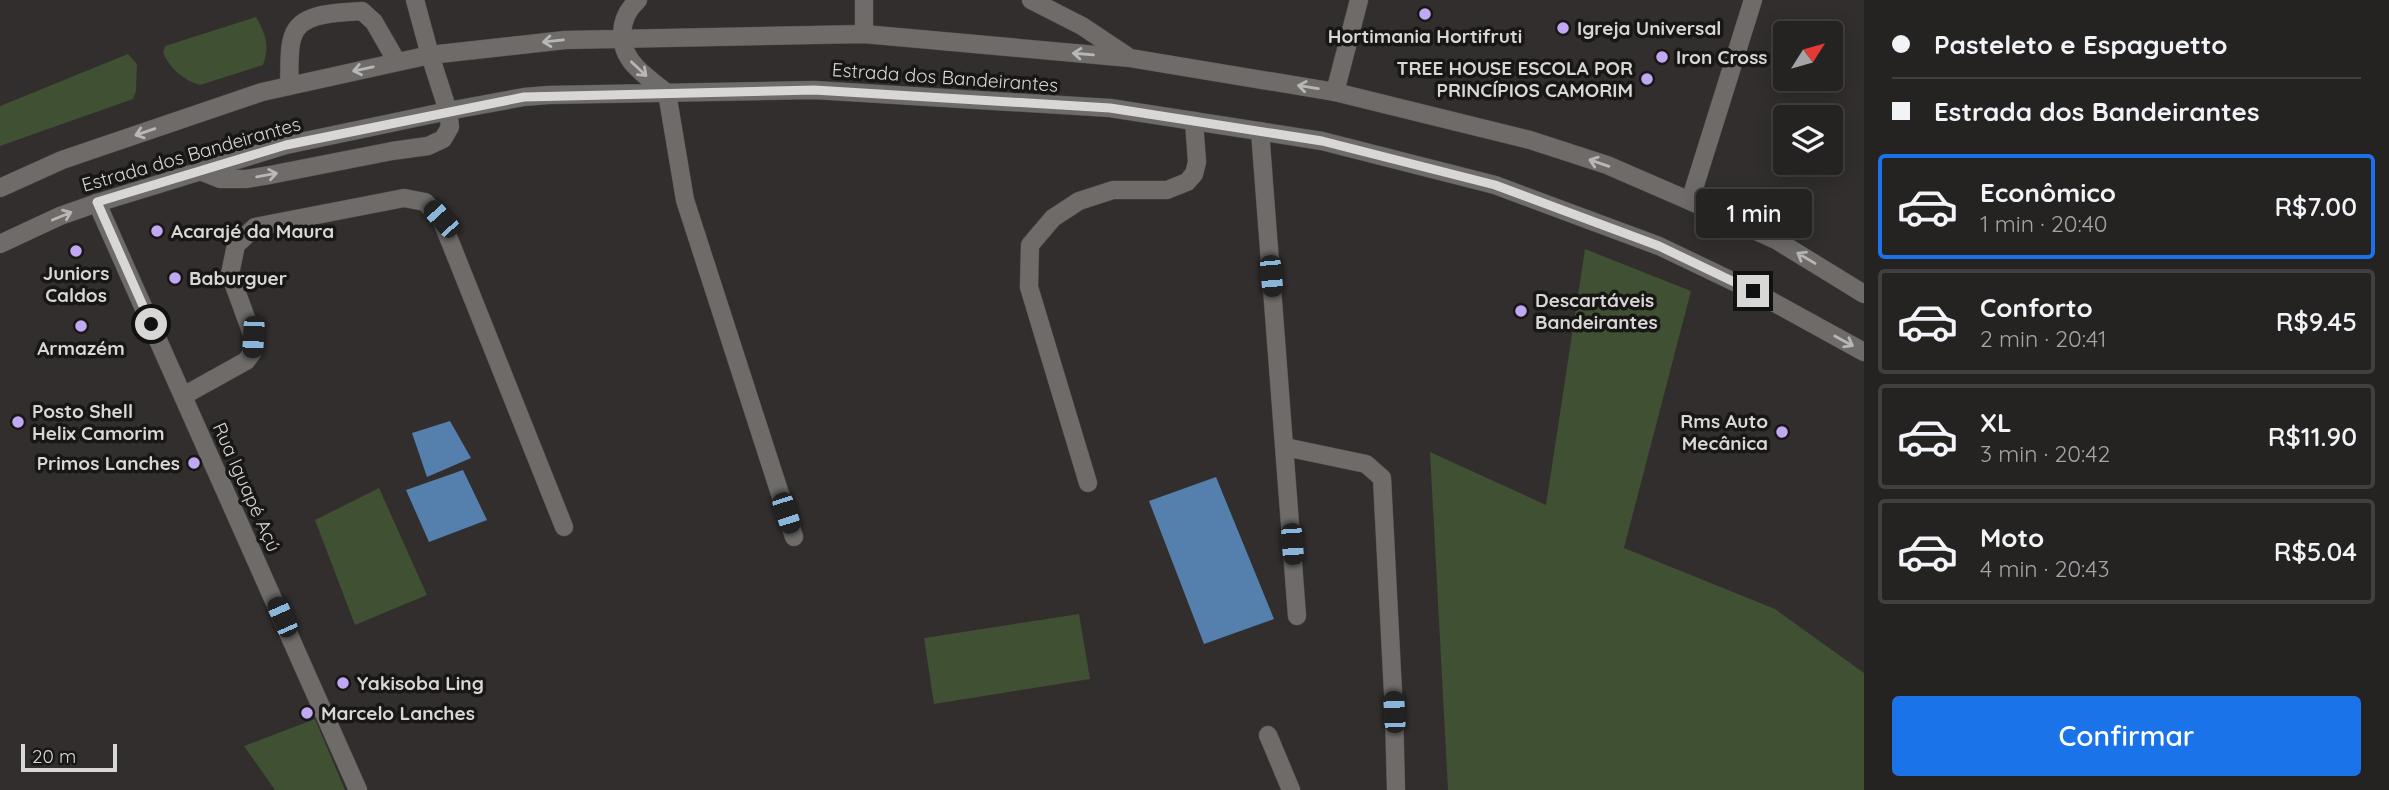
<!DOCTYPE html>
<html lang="pt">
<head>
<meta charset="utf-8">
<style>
	body { margin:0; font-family:Quicksand,sans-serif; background:#2d2a2a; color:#f1f3f6; height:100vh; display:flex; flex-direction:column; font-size:26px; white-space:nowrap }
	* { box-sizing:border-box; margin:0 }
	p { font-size:23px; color:#a3a4a5 }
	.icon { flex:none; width:38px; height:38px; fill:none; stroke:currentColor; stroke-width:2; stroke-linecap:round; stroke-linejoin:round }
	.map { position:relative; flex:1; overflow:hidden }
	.panel { display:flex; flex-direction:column; background:#252222; width:525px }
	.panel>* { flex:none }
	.top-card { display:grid; align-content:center; height:154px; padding:0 28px; background:#252222 }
	.needle { width:46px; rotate:53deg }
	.fabs { position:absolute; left:1773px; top:21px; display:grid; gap:14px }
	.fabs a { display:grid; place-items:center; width:70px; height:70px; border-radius:7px; background:#252222; box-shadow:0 4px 18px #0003,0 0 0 2px #423f40; font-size:35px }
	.scale { position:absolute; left:21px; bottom:18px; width:96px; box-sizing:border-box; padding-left:7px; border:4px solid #d8d7d6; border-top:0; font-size:19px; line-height:24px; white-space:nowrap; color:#d8d7d6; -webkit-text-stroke:5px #181716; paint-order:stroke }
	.end { position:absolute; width:32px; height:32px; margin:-16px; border:9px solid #d8d7d6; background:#111; box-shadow:0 0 0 4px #111 }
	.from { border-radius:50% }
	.bubble { position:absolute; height:49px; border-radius:7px; background:#252222; box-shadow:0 4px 18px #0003,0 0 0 2px #423f40; font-size:23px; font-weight:600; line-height:49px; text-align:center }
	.car { position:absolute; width:21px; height:42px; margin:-21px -10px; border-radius:9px; box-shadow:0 0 5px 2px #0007; background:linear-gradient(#222 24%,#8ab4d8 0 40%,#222 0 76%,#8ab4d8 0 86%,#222 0) }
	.top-card b { display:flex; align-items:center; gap:24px; height:66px; font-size:26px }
	.top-card b+b { border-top:2px solid #423f40 }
	.top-card i { width:18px; height:18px; background:#f1f3f6 }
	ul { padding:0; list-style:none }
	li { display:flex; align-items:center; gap:21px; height:105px; margin:0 14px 10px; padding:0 14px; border:4px solid #423f40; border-radius:7px }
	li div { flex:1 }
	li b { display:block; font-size:26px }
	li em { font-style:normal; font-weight:600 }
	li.selected { border-color:#1a73e8 }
	li>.icon { width:63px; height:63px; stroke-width:1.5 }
	.button { display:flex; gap:14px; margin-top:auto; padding:14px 28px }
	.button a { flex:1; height:80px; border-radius:7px; background:#1a73e8; color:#fff; font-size:28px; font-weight:600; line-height:80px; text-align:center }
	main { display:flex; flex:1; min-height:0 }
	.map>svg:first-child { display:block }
	.green { fill:#3f5033 }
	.water { fill:#557fac }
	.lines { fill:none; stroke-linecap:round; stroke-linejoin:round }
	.service-casing { stroke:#4e4d4b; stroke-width:19 }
	.minor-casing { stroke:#4e4d4b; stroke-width:19 }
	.secondary-casing { stroke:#4e4d4b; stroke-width:19 }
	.service { stroke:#6e6b69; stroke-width:18 }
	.minor { stroke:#6e6b69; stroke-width:18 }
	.secondary { stroke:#6e6b69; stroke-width:18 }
	.oneway { stroke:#b8b7b5 }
	.route { stroke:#d8d7d6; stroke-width:9 }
	.poi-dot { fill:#c1a8f3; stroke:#181716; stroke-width:2.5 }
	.labels { text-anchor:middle; stroke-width:7; stroke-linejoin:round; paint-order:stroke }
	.poi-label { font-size:19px; font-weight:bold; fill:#d8d7d6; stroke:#181716; text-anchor:start }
	.street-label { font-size:19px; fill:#d8d7d6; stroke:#181716 }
</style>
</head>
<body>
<main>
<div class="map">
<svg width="1864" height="790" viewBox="0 0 1864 790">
	<rect width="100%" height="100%" fill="#312e2d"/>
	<!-- green -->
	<path class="green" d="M256,17c10,19 14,27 7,48l-63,20c-16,-4 -30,-17 -37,-32l2,-7z
		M128,54l9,10 -1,27 -3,8 -133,47v-40z
		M1585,249l106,42 -67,257 151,61 89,64v117h-416l-18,-338 116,53z
		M379,488l48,107 -72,30 -40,-105z
		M1079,614l11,65 -156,25 -10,-66z
		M315,719l30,71h-70l-31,-44z"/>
	<!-- water -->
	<path class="water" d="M450,421l21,37 -44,19 -15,-44z
		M463,470l24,50 -58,22 -23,-52z
		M1216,477l58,142 -70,25 -55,-143z"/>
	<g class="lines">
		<defs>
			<path id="service" d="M864,0v34
				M289,86c1,-14 -1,-38 4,-50 8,-25 48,-23 69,-25l12,11 23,40
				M667,93l18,107 109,337
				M183,396l63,-35 6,-8 1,-16 -23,-63 6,-29 19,-18 149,-29 21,4 16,17 123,308
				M1285,447l81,17 16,14 12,234 2,78
				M1268,735l23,55"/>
			<path id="minor" d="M415,0l15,55
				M1335,92l24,-92
				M1260,131l37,485
				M1690,201l63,-201
				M97,203l261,587
				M1088,483l-59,-196 1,-42 23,-27 26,-17 34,-11h54l20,-8 7,-8 3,-12 -3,-41"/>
			<path id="secondary" d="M638,0c-21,19 -21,48 -1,68 9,9 20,17 30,25
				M1031,0l51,26 45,30
				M200,171l20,8h26l24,-4 122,-24 36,-5 15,-7 7,-12 -2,-16 -18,-56
				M0,188l62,-28 200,-68 168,-37 135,-15 299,-6 266,24 205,34 195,48 77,25 83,36 86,39 88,54
				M0,244l60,-28 37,-13 189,-58 162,-34 76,-14 24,-2 266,-5 296,18 212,33 173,44 164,61 94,45 111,61"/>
		</defs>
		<!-- service casing -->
		<use href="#service" class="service-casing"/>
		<!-- minor casing -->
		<use href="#minor" class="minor-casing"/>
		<!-- secondary casing -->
		<use href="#secondary" class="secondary-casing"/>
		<!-- service -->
		<use href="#service" class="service"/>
		<!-- minor -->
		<use href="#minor" class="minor"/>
		<!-- secondary -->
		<use href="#secondary" class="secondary"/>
	</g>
	<!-- one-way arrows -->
	<defs><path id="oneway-shaft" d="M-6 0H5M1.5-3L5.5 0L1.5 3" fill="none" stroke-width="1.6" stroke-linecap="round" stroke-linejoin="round" transform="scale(1.75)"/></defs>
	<g class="oneway">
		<use href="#oneway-shaft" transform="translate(553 41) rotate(174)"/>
		<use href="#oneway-shaft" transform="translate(1083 54) rotate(-175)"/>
		<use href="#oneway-shaft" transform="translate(363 69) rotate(168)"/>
		<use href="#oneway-shaft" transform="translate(639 69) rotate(43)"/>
		<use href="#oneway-shaft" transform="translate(1308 87) rotate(-171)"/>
		<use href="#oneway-shaft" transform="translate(145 132) rotate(161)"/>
		<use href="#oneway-shaft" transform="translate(1599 163) rotate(-161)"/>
		<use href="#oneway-shaft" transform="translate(267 175) rotate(-10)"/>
		<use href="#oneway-shaft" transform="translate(62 216) rotate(-22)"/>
		<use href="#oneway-shaft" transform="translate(1806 258) rotate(-149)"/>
		<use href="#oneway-shaft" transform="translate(1844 341) rotate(29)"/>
	</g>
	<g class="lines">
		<!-- route -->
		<path class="route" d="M151,324l-54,-122 189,-57 238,-48 290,-7 296,18 212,33 173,44 164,61 94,45"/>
	</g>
	<!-- markers -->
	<g class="poi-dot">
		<circle cx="1425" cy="14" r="7"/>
		<circle cx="1563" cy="28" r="7"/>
		<circle cx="1662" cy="57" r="7"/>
		<circle cx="1647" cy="79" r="7"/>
		<circle cx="157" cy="231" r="7"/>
		<circle cx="76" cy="251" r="7"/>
		<circle cx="175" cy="278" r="7"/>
		<circle cx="1521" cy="311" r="7"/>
		<circle cx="81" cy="326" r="7"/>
		<circle cx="18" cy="422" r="7"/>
		<circle cx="1782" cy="432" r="7"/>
		<circle cx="194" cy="463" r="7"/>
		<circle cx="343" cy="683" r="7"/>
		<circle cx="307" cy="713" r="7"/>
	</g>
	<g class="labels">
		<!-- poi labels -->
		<g class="poi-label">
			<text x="1577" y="35">Igreja Universal</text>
			<text x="1425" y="43" text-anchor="middle">Hortimania Hortifruti</text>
			<text x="1676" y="64">Iron Cross</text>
			<text x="1633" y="75" text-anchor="end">TREE HOUSE ESCOLA POR<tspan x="1633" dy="22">PRINCÍPIOS CAMORIM</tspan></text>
			<text x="171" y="238">Acarajé da Maura</text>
			<text x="76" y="280" text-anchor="middle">Juniors<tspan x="76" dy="22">Caldos</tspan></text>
			<text x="189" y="285">Baburguer</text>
			<text x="1535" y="307">Descartáveis<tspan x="1535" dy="22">Bandeirantes</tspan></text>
			<text x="81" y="355" text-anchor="middle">Armazém</text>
			<text x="32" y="418">Posto Shell<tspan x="32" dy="22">Helix Camorim</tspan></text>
			<text x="1768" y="428" text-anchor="end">Rms Auto<tspan x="1768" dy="22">Mecânica</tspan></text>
			<text x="180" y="470" text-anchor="end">Primos Lanches</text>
			<text x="357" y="690">Yakisoba Ling</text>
			<text x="321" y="720">Marcelo Lanches</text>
		</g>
		<!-- street labels -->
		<g class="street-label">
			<text transform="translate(945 77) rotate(4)" y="7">Estrada dos Bandeirantes</text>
			<text transform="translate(191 154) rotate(-16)" y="7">Estrada dos Bandeirantes</text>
			<text transform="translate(247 487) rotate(66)" y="7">Rua Iguapé Açú</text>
		</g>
	</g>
</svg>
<div class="fabs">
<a><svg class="needle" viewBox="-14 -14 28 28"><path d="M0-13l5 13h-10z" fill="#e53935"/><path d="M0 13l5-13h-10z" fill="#a3a4a5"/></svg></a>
<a><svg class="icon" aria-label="layers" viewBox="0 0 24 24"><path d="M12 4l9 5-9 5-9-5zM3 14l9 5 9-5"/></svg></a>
</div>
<div class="scale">20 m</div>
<i class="end from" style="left:151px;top:324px"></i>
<i class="end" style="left:1753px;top:291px"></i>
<div class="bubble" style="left:1696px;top:189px;width:116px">1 min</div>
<i class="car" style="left:441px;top:219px;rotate:318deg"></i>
<i class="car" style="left:1271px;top:276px;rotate:175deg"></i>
<i class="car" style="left:253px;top:337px;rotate:183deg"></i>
<i class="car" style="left:786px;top:513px;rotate:162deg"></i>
<i class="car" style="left:1292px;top:544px;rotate:176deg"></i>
<i class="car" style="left:282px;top:617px;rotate:336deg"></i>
<i class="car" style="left:1394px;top:712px;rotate:357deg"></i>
</div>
<section class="panel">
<div class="top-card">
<b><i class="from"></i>Pasteleto e Espaguetto</b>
<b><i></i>Estrada dos Bandeirantes</b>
</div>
<ul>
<li class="selected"><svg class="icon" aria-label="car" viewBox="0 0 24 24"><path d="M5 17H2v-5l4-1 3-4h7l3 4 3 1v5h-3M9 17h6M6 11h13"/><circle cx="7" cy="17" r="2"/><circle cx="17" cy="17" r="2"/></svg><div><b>Econômico</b><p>1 min · 20:40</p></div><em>R$7.00</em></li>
<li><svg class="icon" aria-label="car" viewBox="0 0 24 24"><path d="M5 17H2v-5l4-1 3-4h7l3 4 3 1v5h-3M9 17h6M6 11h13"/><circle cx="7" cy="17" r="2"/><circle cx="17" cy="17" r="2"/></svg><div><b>Conforto</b><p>2 min · 20:41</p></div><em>R$9.45</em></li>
<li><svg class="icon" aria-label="car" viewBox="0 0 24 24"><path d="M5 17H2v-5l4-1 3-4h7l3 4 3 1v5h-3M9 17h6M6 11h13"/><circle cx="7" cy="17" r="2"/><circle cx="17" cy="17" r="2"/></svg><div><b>XL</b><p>3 min · 20:42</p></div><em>R$11.90</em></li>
<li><svg class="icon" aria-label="car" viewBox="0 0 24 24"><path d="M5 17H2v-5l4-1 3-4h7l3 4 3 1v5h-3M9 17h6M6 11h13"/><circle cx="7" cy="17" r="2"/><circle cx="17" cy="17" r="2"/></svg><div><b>Moto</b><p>4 min · 20:43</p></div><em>R$5.04</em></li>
</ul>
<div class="button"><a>Confirmar</a></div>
</section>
</main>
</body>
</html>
